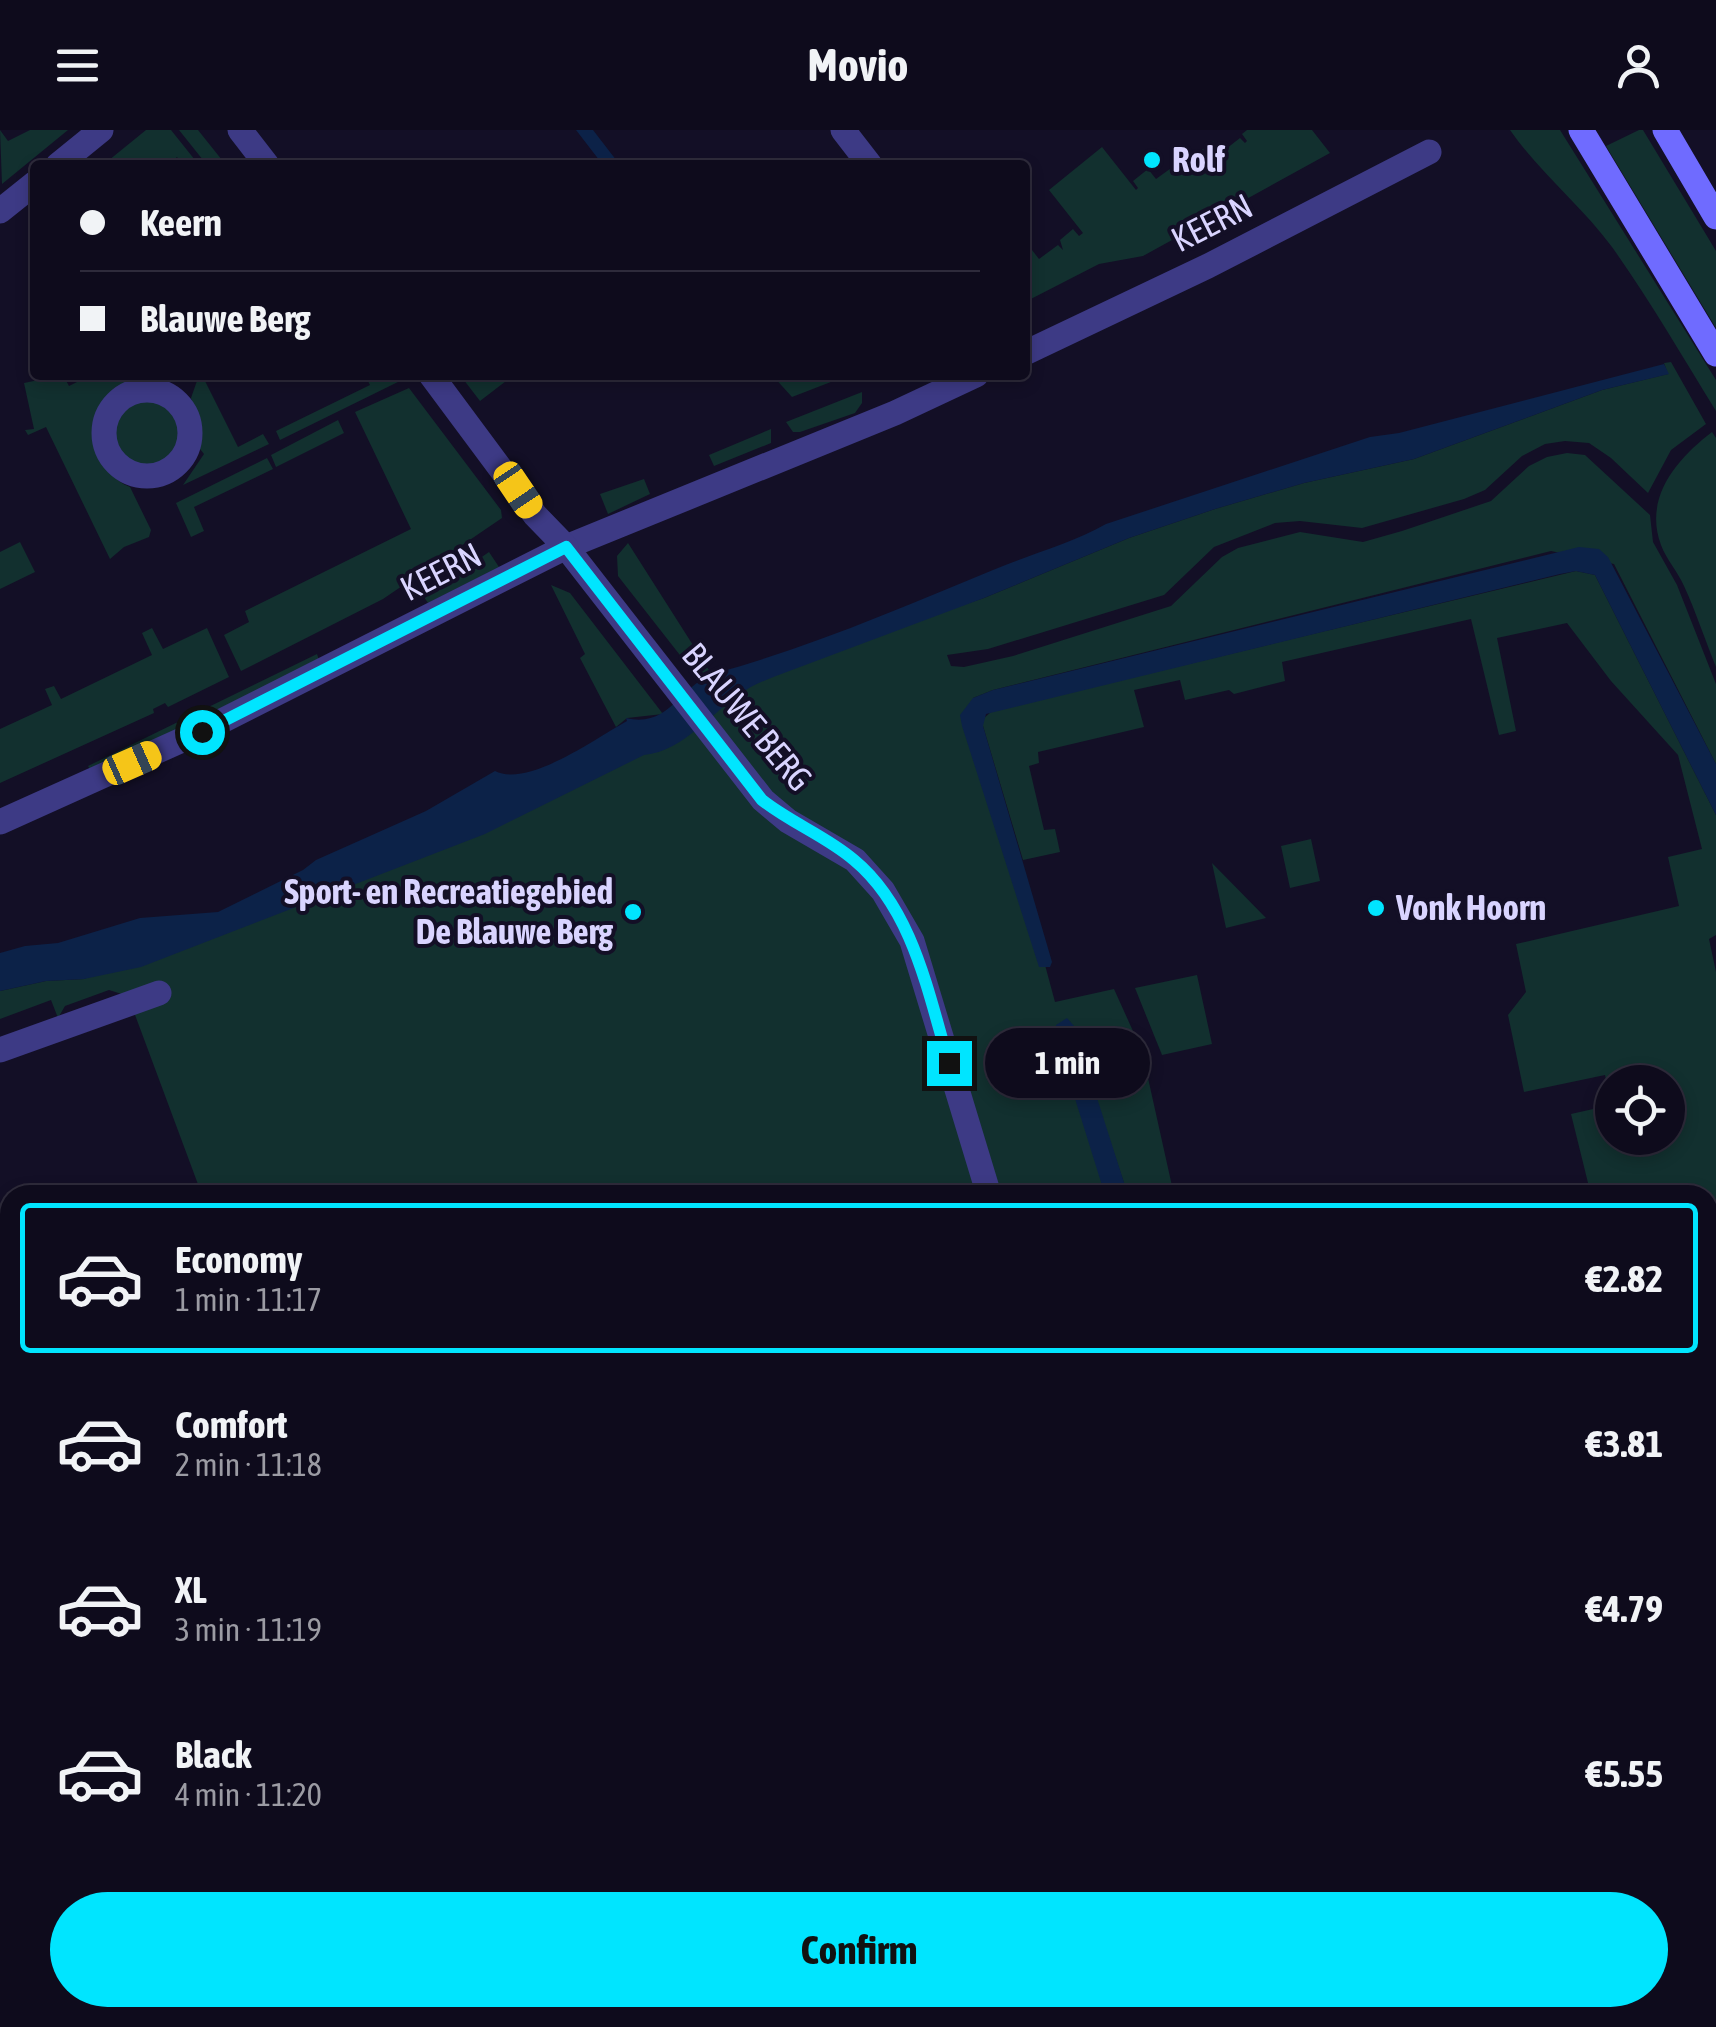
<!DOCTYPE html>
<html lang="en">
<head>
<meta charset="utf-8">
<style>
	body { margin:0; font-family:"Asap Condensed",sans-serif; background:#171425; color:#f1f3f6; height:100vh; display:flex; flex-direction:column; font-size:38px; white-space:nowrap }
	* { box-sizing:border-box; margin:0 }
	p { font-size:32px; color:#9b9ba3 }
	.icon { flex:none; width:55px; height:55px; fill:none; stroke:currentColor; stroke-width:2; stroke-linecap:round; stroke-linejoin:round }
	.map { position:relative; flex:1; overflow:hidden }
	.sheet { position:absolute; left:0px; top:1055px; width:1718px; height:842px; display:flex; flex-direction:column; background:#0e0b1c; border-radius:30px 30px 0 0; box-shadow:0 5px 15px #0003,0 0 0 2px #2e2b3b }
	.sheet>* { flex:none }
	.top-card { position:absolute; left:30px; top:30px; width:1000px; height:220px; border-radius:10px; box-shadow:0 5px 15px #0003,0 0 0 2px #2e2b3b; display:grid; align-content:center; height:220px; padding:0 50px; background:#0e0b1c }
	.buttons { position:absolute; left:1595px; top:935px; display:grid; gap:20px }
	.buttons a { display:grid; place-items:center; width:90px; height:90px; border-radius:50%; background:#0e0b1c; box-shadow:0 5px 15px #0003,0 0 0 2px #2e2b3b; font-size:50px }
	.end { position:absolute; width:45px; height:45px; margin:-22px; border:12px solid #00e5ff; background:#111; box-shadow:0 0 0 5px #111 }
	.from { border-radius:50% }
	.bubble { position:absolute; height:70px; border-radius:35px; background:#0e0b1c; box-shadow:0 5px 15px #0003,0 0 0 2px #2e2b3b; font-size:32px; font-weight:700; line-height:70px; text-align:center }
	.car { position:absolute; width:30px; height:60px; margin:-30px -15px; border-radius:12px; box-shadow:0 0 8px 2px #0007; background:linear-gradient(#f5c518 24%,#345 0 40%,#f5c518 0 76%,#345 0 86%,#f5c518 0) }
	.top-card b { display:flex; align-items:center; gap:35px; height:95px; font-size:38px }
	.top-card b+b { border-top:2px solid #2e2b3b }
	.top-card i { width:25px; height:25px; background:#f1f3f6 }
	ul { padding:18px 0 0; list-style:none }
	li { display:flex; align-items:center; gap:30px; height:150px; margin:0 20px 15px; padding:0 30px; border:5px solid transparent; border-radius:10px }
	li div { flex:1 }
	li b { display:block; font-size:38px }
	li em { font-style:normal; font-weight:700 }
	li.selected { border-color:#00e5ff }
	li>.icon { width:90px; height:90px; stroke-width:1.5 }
	.cta { display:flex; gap:20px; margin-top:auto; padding:20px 50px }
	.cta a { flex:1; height:115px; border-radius:60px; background:#00e5ff; color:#111; font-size:40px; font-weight:700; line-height:115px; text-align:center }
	header { display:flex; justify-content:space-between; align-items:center; height:130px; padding:0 50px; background:#0e0b1c; font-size:45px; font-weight:700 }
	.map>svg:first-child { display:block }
	.green { fill:#12302f; fill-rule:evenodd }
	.water { fill:#0c2248 }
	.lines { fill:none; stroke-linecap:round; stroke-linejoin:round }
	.minor { stroke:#3d3a85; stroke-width:25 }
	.tertiary { stroke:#3d3a85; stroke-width:25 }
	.secondary { stroke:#6f6bff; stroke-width:25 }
	.route { stroke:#00e5ff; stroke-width:12 }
	.poi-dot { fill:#00e5ff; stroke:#130f26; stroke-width:4 }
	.labels { text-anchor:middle; stroke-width:8; stroke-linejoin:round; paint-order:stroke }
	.poi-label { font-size:35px; font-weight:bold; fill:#d9d4ff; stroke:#130f26; text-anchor:start }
	.street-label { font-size:35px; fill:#d9d4ff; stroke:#130f26 }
</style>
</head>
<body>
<header><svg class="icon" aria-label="menu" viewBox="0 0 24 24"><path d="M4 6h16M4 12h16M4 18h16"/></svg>Movio<svg class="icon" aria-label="person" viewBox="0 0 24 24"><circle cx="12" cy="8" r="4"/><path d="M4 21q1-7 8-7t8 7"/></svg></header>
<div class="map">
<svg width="1716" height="1897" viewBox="0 0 1716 1897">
	<rect width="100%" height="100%" fill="#130f26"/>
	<!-- green -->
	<path class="green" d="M0,0l8,11 22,-11h38l-66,54z
		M146,0h25l24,30 -7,5h-5l-6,-8 -10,8h-64z
		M179,0h19l28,35h-19z
		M1247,0h65l18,23 -187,103 -44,8 -74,38v-47l7,-5 7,9 19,-14 5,5 -3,-10 13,-11 6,7 4,-3 -34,-43 53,-43 34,43 2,-2 -5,-7 15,-12 8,10 18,-13 4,4 18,-14 5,5 -3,-8 15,-12 9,11 18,-14 5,5 2,-2 -5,-7z
		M1510,0h50l156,250v31c-34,-55 -67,-112 -104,-164 -31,-42 -72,-74 -102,-117z
		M1639,0h4l73,121v77l-110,-182z
		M1671,232l35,62 -35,26 -23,43 -37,-35 -22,-15 -24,-2 -20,3 -23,12 -37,34 -21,9 -102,29 -62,-7 -25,2 -61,24 -50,48 -176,54 -41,6 4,11 13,1 49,-11 158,-50 51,-49 16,-9 62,-16 63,10 39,-11 89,-30 38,-35 18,-9 20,-4 18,2 65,60 3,27 24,43 39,99v80l-102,-200 -63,-13 -558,139 -20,8 82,304 59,-13 28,62 32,144h-46l-58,-174 44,174h-912l-74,-199 -19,-6 -44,16 -7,12 -7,-18 -51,19v-28l46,-10 38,-2 209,-86 434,-209 257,-86 145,-60 86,-29 89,-26 110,-24 188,-69 66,-16 -4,-11z
		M63,245l6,11 22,-11h77c-14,8 -31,8 -45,17 -22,13 -37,37 -25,61 7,15 16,28 32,34l21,43 -2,7 -25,10 -14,12 -64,-132 -18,8 -3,-5 9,-1 -10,-46z
		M199,245h3l36,72 25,-13 6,10 -86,41 21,-31 -4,-5v-19l-9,-32z
		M365,245h33l4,5 -122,60 -4,-9 94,-46z
		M460,245h54l-34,26z
		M772,245h77l-57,22z
		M409,258l92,122 1,8 -119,81 -142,72 -17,-36 25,-13 -4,-11 166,-82 -56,-117z
		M862,262v11l-7,10 -55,19h-7l-7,-10z
		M112 305a34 34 0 1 1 68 0a34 34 0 1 1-68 0Z
		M338,290l6,13 -68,34 -5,-12z
		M771,299v14l-57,23 -5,-11z
		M1712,302l4,6v229c-11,-27 -20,-55 -32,-81 -6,-14 -18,-27 -23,-41 -18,-48 17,-87 51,-113z
		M267,328l6,11 -79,38 10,24 -13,6 -15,-34z
		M644,349l6,15 -42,20 -8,-20z
		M20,412l15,30 -35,17v-37z
		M628,413l84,132 -11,7 -83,-106 -1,-20z
		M489,422l10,15 -71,36 -4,-6z
		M1576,441l19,4 121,240v120l-7,4 7,33v246l-8,3v-26h-117l-20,-81 40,-9 -6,-30 -81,17 -16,-77 18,-23 -10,-48 163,-38 -11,-49 34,-8 -24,-94 -67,-74 -44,-58 -70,15 19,93 -17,4 -28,-116 -189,43 3,19 -51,13 -5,-4 -44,10 -5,-20 -46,10 10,37 -106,25 1,11 -10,3 15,64 11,-1 5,23 -37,8 -40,-134 -1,-6 10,-9zM1612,952h56v56h-56z
		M551,455l19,8 93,121 -36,4 -11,9 -36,-69 5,-4z
		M152,498l11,21 44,-21 22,49 -61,30 -3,-4 -12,6 1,4 -154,70v-54l52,-24 -7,-16 9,-3 7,13 91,-44 -10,-22z
		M317,524l2,6 -228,111 -3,-5z
		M1311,709l9,42 -30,7 -9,-42z
		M1212,733l54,55 -40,10z
		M1197,845l15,69 -50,11 -27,-67z
		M0,1512l10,13v363h229l6,5 -3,4h-242z
		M346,1888h1065l-8,9h-1063z
		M1479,1888h49l-8,9h-36z
		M1561,1888h63l-19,9h-54z"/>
	<!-- water -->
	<path class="water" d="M576,0h17l27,35h-17z
		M1664,234l5,10 -67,16 -188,69 -110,24 -89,26 -86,29 -145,60 -208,78c-10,4 -21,8 -30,14 -33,20 -61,61 -102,65l-159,79 -344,133 -57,12 -38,2 -46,10v-38l25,-7 33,-3 82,-25 78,-6 85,-42 13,-10 110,-49 69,-40c33,17 101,-33 132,-50l-1,-3c44,11 55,-35 90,-45 95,-26 187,-66 277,-103 38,-16 77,-26 113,-46l264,-87 29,-4z
		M1579,417l20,2 9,8 108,207v51l-121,-240 -19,-4 -16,3 -574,140 -3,12 69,236 -2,5h-11l-77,-241 -2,-11 13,-17 20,-8z
		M1067,888l7,8 54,169h-23l-47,-151 -2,-19z
		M0,1397l10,8v120l-10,-13z
		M239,1888h90l9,9h-96l2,-4z"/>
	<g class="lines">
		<!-- minor -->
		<path class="minor" d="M843,0l27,35
			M58,35l43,-35
			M0,81l35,-28
			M1025,223l183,-87 221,-114
			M976,245l-81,38 -329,134 197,253 25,21 67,39 28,31 29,50 77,254
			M104 303a43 43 0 1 1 86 0a43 43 0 1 1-86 0Z
			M0,920l159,-57
			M0,1184l10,15
			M1708,1282l8,-2
			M1708,1711l8,24
			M1419,1897l8,-9"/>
		<!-- tertiary -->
		<path class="tertiary" d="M240,0l27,35
			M0,692l202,-91 364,-184 -31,-32 -104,-140
			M1708,1868l8,-2
			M1628,1897l20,-9
			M1702,1897l14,-4"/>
		<!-- secondary -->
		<path class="secondary" d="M1581,0l135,224
			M1665,0l51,87"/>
	</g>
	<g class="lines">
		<!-- route -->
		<path class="route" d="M202,602l364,-185 196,253c29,23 64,36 92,60 59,49 74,133 95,203"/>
	</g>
	<!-- markers -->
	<g class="poi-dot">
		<circle cx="1152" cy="30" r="10"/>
		<circle cx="1376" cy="778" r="10"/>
		<circle cx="633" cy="782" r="10"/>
	</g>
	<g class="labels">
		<!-- poi labels -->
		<g class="poi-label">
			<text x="1172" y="42">Rolf</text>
			<text x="613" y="774" text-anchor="end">Sport- en Recreatiegebied<tspan x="613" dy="40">De Blauwe Berg</tspan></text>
			<text x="1396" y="790">Vonk Hoorn</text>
		</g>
		<!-- street labels -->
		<g class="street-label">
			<text transform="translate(1212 93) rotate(-27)" y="12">KEERN</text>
			<text transform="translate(441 442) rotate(-27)" y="12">KEERN</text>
			<text transform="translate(747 587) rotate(50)" y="12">BLAUWE BERG</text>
		</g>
	</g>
</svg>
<div class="buttons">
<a><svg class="icon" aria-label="locate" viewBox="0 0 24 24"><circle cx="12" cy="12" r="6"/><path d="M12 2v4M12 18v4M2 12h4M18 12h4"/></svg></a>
</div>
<i class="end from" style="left:202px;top:602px"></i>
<i class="end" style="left:949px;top:933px"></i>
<div class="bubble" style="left:985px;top:898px;width:165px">1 min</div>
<i class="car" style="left:518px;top:360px;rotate:146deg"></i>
<i class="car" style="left:132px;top:633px;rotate:66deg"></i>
<div class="top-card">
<b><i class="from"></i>Keern</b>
<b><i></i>Blauwe Berg</b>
</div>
<section class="sheet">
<ul>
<li class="selected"><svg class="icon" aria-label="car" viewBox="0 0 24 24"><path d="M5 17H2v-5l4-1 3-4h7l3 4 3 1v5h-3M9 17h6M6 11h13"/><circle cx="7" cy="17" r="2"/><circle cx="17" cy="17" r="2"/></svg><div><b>Economy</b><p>1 min · 11:17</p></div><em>€2.82</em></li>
<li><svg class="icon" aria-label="car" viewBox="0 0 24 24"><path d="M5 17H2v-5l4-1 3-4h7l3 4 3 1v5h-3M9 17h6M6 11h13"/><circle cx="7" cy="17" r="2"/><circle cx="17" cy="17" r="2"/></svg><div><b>Comfort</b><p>2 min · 11:18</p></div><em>€3.81</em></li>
<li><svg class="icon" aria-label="car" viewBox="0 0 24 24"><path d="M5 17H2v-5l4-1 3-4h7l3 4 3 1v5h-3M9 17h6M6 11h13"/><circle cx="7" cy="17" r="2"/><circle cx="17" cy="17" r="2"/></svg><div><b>XL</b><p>3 min · 11:19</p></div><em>€4.79</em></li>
<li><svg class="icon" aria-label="car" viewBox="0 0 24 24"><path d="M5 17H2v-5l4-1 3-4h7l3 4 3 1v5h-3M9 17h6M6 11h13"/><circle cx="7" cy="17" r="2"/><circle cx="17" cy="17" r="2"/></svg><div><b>Black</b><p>4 min · 11:20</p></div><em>€5.55</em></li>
</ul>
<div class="cta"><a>Confirm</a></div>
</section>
</div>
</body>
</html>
